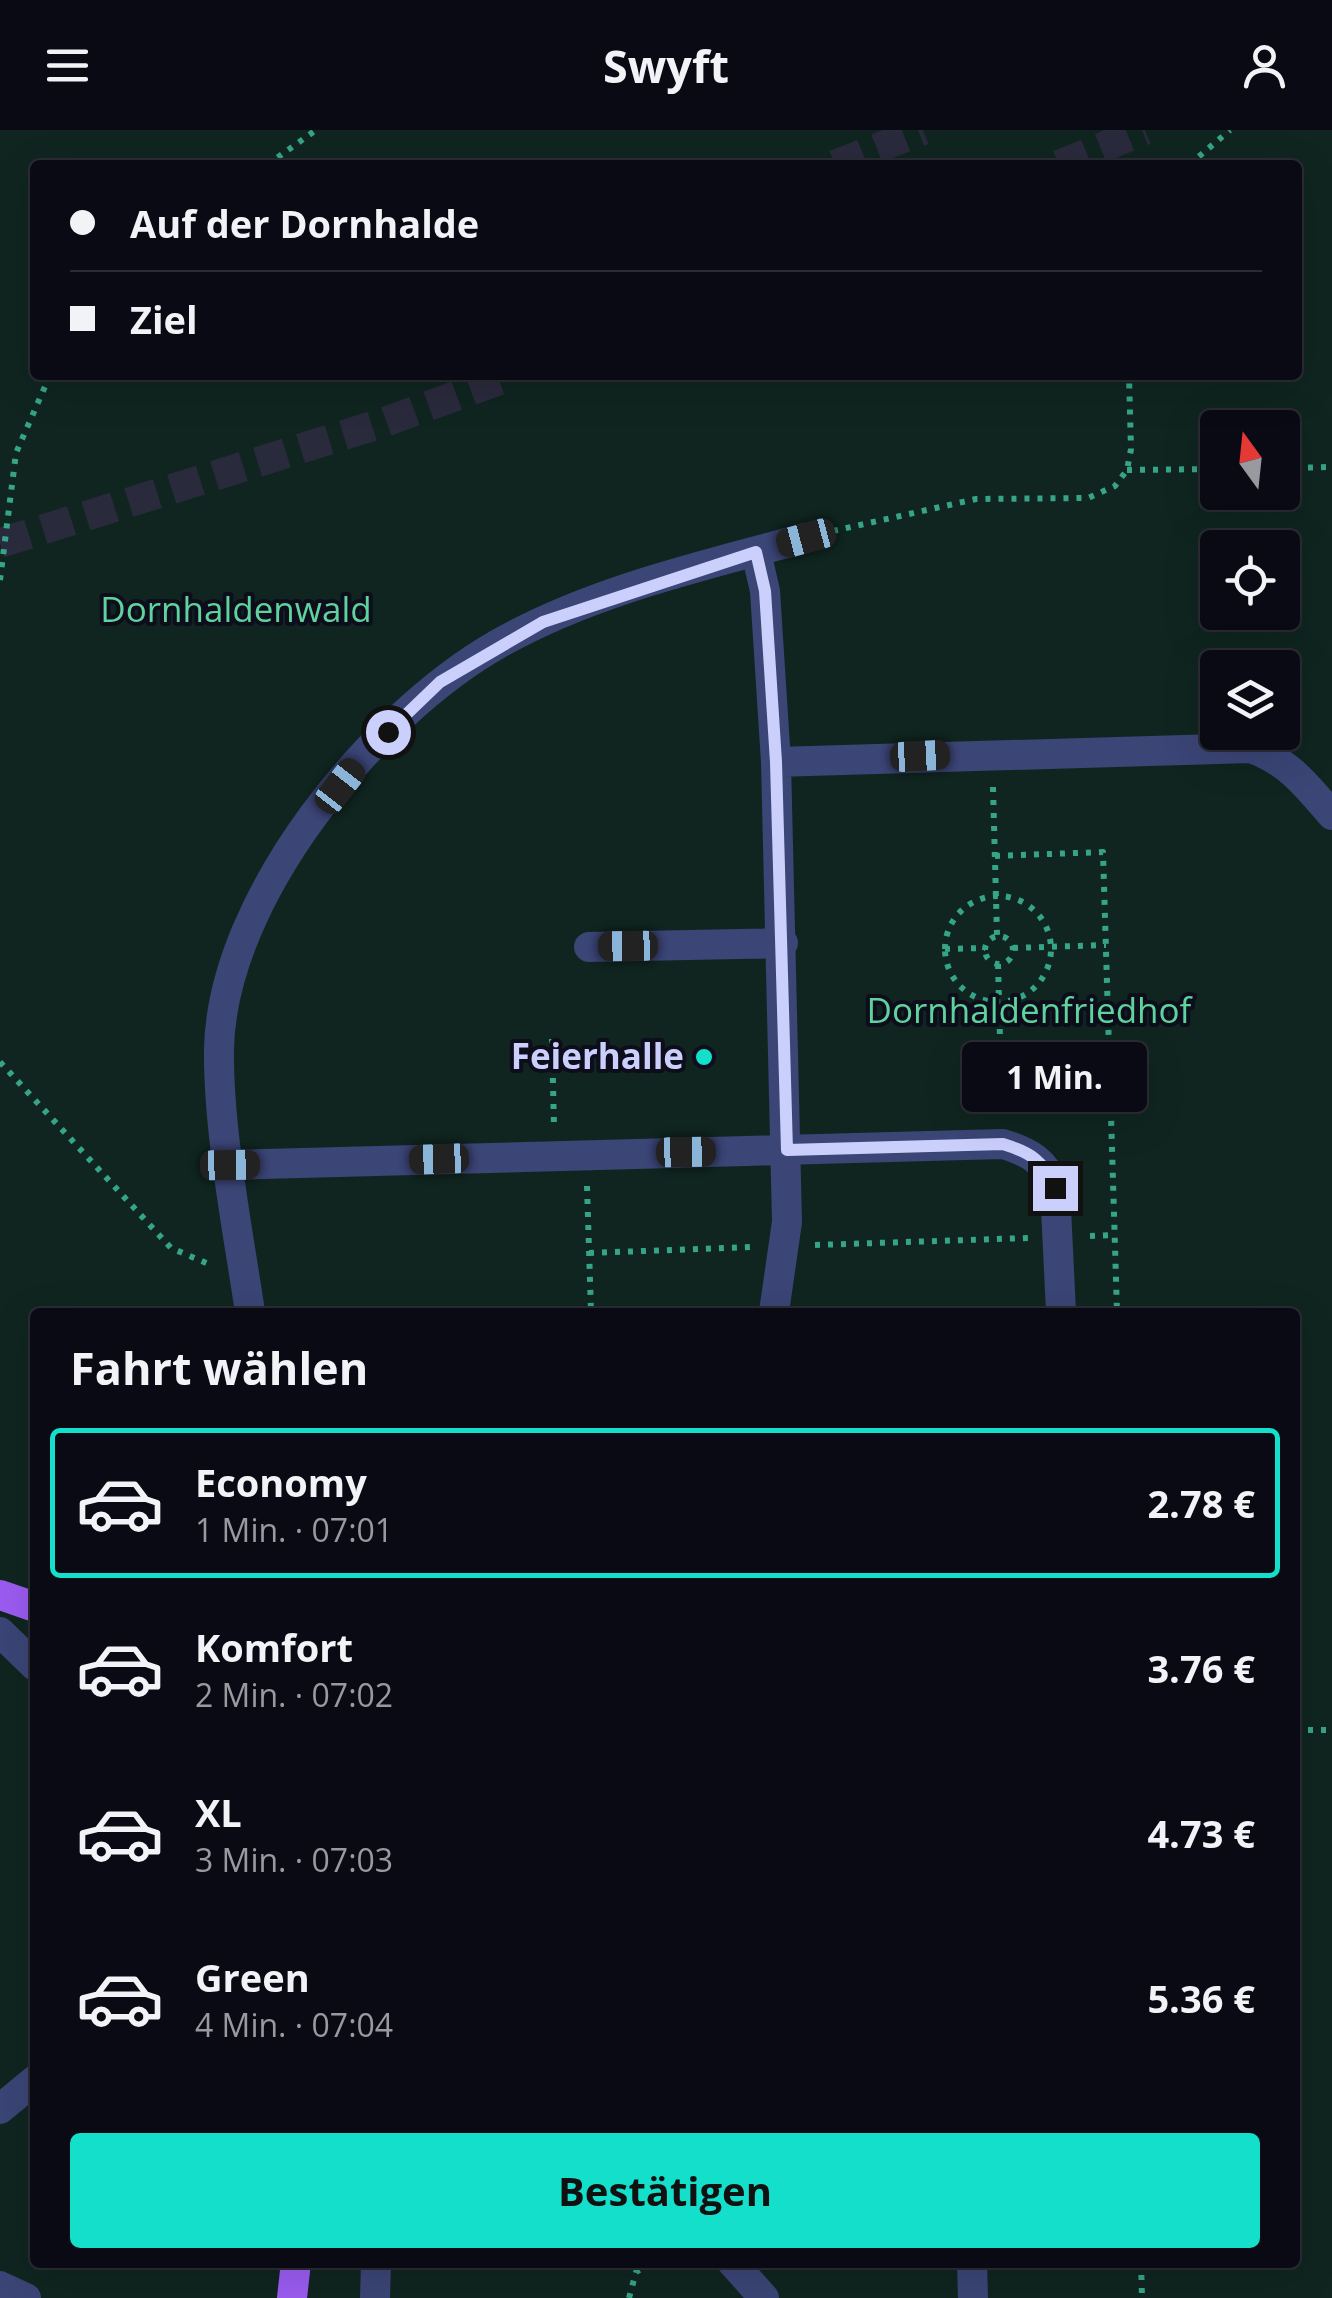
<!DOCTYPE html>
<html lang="de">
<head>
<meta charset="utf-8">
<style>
	body { margin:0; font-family:"Open Sans",sans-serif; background:#181822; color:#f1f3f6; height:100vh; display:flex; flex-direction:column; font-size:38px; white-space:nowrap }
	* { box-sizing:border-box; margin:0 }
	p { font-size:32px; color:#999aa0 }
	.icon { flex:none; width:55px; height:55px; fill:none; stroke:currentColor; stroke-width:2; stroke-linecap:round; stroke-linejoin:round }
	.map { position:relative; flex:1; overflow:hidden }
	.panel { position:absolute; left:30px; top:1178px; width:1270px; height:960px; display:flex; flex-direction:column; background:#0a0a14; border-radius:10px; box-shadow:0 10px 40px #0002,0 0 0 2px #2a2b34 }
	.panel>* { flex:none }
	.guide { position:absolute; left:30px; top:30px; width:1272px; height:220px; border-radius:10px; box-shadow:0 10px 40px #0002,0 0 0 2px #2a2b34; display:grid; align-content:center; height:220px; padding:0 40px; background:#0a0a14 }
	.needle { width:65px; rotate:345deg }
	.controls { position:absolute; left:1200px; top:280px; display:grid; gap:20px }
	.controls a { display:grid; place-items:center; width:100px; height:100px; border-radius:10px; background:#0a0a14; box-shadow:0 10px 40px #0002,0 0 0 2px #2a2b34; font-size:50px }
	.end { position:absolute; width:45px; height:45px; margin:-22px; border:12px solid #cbcffb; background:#111; box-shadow:0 0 0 5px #111 }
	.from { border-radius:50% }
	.bubble { position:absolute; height:70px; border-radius:10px; background:#0a0a14; box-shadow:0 10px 40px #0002,0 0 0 2px #2a2b34; font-size:32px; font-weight:700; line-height:70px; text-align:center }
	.car { position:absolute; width:30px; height:60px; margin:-30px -15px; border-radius:12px; box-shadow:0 0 8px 2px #0007; background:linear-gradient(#222 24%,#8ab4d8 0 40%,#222 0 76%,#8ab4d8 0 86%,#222 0) }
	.guide b { display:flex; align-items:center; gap:35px; height:95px; font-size:38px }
	.guide b+b { border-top:2px solid #2a2b34 }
	.guide i { width:25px; height:25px; background:#f1f3f6 }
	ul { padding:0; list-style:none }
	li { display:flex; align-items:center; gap:30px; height:150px; margin:0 20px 15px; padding:0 20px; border:5px solid transparent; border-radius:10px }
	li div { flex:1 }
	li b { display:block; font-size:38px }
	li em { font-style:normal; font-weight:700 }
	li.current { border-color:#13dfca }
	li>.icon { width:90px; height:90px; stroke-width:1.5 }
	h2 { padding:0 40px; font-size:45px; line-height:120px }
	.cta { display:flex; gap:20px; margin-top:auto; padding:20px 40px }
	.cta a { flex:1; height:115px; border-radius:10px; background:#13dfca; color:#111; font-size:40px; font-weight:700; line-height:115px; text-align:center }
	header { display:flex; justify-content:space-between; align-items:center; height:130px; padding:0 40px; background:#0a0a14; font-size:45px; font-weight:700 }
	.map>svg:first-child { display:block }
	.green { fill:#102520; fill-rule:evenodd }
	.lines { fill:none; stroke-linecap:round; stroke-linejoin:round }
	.minor-tunnel { stroke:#2a2a3d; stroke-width:30; stroke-dasharray:30 15; stroke-linecap:butt }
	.major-tunnel { stroke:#2a2a3d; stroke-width:30; stroke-dasharray:30 15; stroke-linecap:butt }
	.path { stroke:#36a487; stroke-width:6; stroke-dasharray:5 8; stroke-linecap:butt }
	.minor { stroke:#3b4576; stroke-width:30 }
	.major { stroke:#9b5cf1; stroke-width:30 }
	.route { stroke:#cbcffb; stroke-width:12 }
	.poi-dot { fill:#13dfca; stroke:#0d0d1b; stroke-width:4 }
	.labels { text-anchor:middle; stroke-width:8; stroke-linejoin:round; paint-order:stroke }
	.park-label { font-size:35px; fill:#5fd39e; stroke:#0d0d1b }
	.poi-label { font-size:35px; font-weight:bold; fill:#cbcffb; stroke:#0d0d1b; text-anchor:end }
</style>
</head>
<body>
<header><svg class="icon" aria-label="menu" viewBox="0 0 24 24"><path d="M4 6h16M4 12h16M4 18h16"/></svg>Swyft<svg class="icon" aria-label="person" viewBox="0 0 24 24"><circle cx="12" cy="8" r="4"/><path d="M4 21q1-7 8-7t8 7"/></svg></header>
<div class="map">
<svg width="1332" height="2168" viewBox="0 0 1332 2168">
	<rect width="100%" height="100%" fill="#0d0d1b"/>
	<!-- green -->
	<path class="green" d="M0,0h1332v2168h-1332zM35,35h1263v210h-1263zM1218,298h64v64h-64zM1218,418h64v64h-64zM1218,538h64v64h-64zM35,1182h1260v950h-1260z"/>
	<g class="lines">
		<!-- minor-tunnel -->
		<path class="minor-tunnel" d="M835,35l88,-35"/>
		<!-- major-tunnel -->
		<path class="major-tunnel" d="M1059,35l86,-35
			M0,413l379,-119 134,-49"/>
		<!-- path -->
		<path class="path" d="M267,35l49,-35
			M1189,35l41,-35
			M1282,338l50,-1
			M1127,340l91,-1
			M833,401l143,-32 112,-1 27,-12 12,-16 4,-21 -2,-74
			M0,450l16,-127 34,-78
			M993,657l4,148
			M995,726l108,-4 14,460
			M945 819a53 53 0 1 1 106 0a53 53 0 1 1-106 0Z
			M985 820a14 14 0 1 1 28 0a14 14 0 1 1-28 0Z
			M1013,818l93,-3
			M945,819l40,-1
			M998,834l4,149
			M552,909l2,88
			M0,932l171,186 40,17
			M587,1056l4,126
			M1090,1106l25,-1
			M815,1115l213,-7
			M589,1123l164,-6
			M1295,1600h37
			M1141,2132l1,36
			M629,2168l7,-26 16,-10"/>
		<!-- minor -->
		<path class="minor" d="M756,422l9,39 11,171
			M589,817l194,-4
			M230,1035l773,-21c26,8 43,17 52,44l6,124
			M250,1182c-12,-81 -32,-182 -31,-263 3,-151 153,-333 279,-405 93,-53 204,-78 307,-106
			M774,1182l13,-90 -11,-460 475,-14c37,13 56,38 81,67
			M0,1502l35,34
			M0,1979l35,-29
			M732,2132l32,36
			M972,2132l1,36
			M0,2156l26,12
			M375,2168l1,-36"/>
		<!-- major -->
		<path class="major" d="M0,1465l35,12
			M292,2168l4,-36"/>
	</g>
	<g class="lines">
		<!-- route -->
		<path class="route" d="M388,602l52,-50 103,-60 213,-70 9,39 11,171 11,388 216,-6c26,8 42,17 52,44"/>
	</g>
	<!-- markers -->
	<circle class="poi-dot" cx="704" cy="927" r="10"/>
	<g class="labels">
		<!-- park labels -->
		<g class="park-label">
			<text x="236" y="492">Dornhaldenwald</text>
			<text x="1029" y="893">Dornhaldenfriedhof</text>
		</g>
		<!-- poi labels -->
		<g class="poi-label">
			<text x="684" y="939">Feierhalle</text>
		</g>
	</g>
</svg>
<div class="controls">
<a><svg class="needle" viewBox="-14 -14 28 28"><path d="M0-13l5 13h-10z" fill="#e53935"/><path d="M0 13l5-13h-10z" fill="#999aa0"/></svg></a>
<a><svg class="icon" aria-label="locate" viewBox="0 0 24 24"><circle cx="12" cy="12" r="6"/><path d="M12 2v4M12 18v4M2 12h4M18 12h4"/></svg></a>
<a><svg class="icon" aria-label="layers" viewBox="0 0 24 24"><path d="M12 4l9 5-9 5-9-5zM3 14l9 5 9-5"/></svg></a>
</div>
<i class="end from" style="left:388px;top:602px"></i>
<i class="end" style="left:1055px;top:1058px"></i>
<div class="bubble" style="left:962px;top:912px;width:185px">1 Min.</div>
<i class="car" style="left:806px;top:408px;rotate:255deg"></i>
<i class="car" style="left:920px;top:626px;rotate:87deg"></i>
<i class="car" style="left:340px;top:656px;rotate:38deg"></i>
<i class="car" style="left:628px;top:816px;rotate:269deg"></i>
<i class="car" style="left:686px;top:1022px;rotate:89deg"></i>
<i class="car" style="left:439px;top:1029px;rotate:268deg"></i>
<i class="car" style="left:230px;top:1035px;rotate:89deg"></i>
<div class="guide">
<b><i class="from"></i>Auf der Dornhalde</b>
<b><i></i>Ziel</b>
</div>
<section class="panel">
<h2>Fahrt wählen</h2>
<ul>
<li class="current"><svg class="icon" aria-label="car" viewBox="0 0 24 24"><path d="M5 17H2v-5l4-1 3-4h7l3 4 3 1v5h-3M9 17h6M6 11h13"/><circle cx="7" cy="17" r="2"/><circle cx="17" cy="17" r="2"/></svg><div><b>Economy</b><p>1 Min. · 07:01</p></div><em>2.78 €</em></li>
<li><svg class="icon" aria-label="car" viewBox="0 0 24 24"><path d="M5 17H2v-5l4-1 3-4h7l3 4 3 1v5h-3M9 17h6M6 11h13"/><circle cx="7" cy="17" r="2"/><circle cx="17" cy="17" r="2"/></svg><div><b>Komfort</b><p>2 Min. · 07:02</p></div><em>3.76 €</em></li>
<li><svg class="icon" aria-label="car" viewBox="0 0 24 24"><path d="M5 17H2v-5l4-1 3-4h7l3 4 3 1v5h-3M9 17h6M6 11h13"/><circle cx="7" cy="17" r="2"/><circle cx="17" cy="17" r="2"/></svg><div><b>XL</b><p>3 Min. · 07:03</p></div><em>4.73 €</em></li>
<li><svg class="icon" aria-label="car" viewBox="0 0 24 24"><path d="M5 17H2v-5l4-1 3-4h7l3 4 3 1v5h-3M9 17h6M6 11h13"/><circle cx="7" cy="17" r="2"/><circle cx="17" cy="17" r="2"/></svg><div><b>Green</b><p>4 Min. · 07:04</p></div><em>5.36 €</em></li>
</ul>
<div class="cta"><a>Bestätigen</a></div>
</section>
</div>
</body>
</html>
